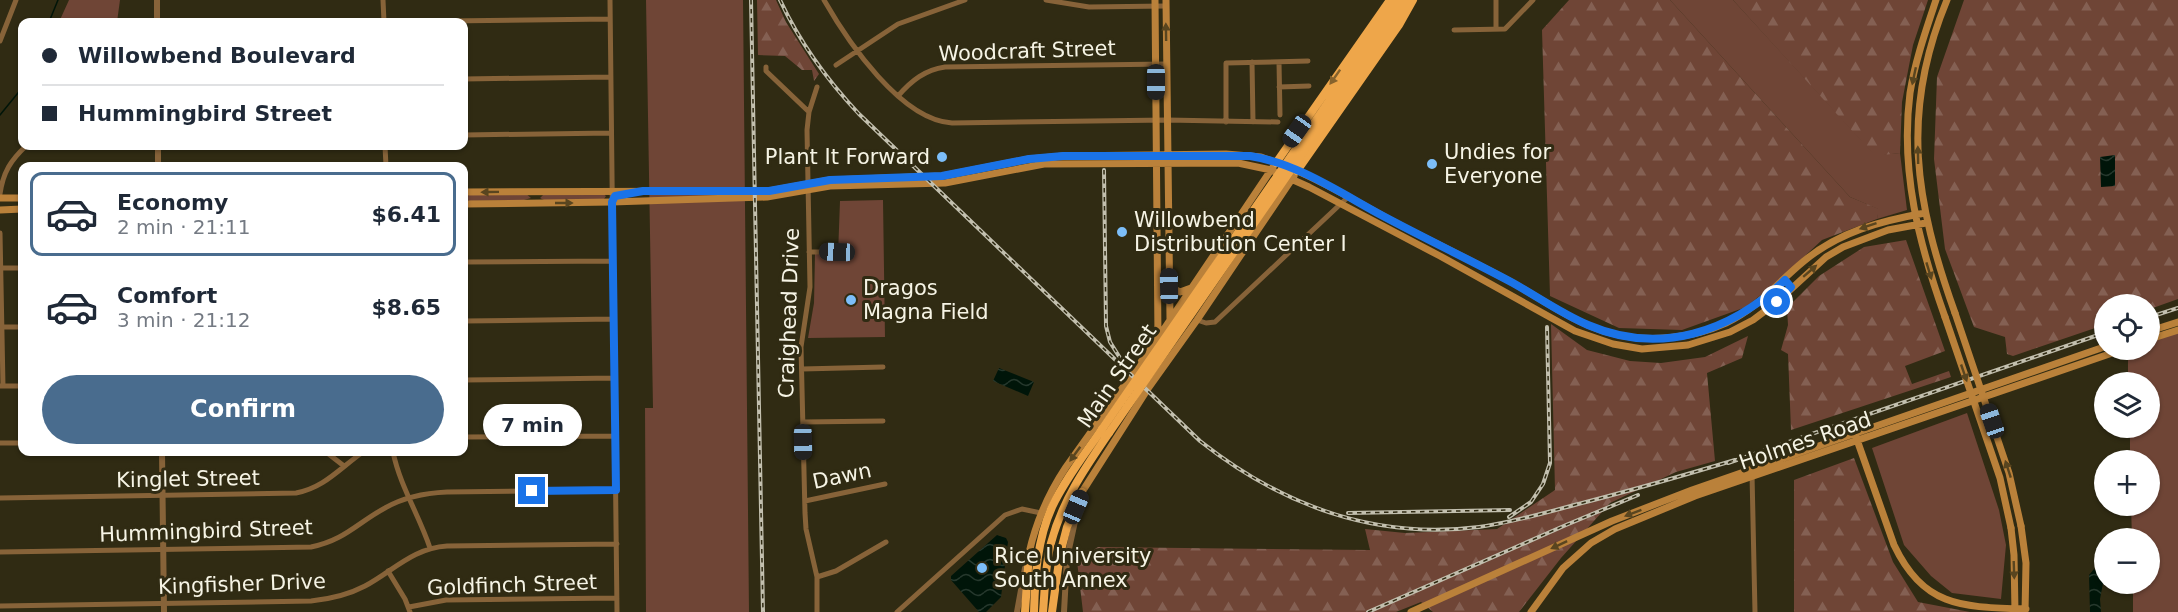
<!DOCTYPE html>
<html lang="en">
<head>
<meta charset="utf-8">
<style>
	body { margin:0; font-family:"DejaVu Sans",sans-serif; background:#f2f2f3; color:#1f2937; height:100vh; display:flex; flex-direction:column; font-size:22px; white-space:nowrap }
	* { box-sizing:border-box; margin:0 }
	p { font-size:20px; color:#747a83 }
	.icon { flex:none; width:33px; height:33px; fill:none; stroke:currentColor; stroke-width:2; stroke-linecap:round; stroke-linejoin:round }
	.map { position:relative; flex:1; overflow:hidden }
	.panel { position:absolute; left:18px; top:162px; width:450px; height:294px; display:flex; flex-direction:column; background:#fff; border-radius:12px; box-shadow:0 2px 4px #0004 }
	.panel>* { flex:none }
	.guide { position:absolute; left:18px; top:18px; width:450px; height:132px; border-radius:12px; box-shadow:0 2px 4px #0004; display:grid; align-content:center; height:132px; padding:0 24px; background:#fff }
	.tools { position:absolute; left:2094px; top:294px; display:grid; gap:12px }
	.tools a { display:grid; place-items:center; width:66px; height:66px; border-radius:50%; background:#fff; box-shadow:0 2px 4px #0004; font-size:30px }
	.end { position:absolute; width:27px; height:27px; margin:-14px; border:8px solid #1a73e8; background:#fff; box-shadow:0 0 0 3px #fff }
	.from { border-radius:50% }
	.bubble { position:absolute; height:42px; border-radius:21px; background:#fff; box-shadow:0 2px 4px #0004; font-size:20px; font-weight:800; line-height:42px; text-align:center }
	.car { position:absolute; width:18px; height:36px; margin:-18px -9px; border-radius:8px; box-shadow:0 0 4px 2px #0007; background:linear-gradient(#222 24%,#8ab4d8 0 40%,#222 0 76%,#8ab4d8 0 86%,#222 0) }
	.guide b { display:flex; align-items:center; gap:21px; height:57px; font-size:22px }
	.guide b+b { border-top:2px solid #e0e1e3 }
	.guide i { width:15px; height:15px; background:#1f2937 }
	ul { padding:10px 0 0; list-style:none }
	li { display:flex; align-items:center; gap:18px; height:84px; margin:0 12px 9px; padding:0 12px; border:3px solid transparent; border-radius:12px }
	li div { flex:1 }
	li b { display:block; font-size:22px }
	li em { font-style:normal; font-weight:800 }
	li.active { border-color:#496c8e }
	li>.icon { width:54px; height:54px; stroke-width:1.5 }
	.primary-button { display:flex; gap:12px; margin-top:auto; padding:12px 24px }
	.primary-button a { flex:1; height:69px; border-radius:36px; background:#496c8e; color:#fff; font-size:24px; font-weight:800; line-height:69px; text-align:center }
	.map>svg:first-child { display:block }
	.grass { fill:#6f4536 }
	.forest { fill:url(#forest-firs) }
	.water { fill:url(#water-waves) }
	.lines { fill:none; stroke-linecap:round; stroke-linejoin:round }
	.stream { stroke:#001509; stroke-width:1.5 }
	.minor { stroke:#876339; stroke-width:5 }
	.tertiary { stroke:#876339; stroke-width:6 }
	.secondary { stroke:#ba813a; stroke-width:7 }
	.trunk { stroke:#eea64a; stroke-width:8 }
	.rail-casing { stroke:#c2bfae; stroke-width:4 }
	.rail { stroke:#302b13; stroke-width:1.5; stroke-dasharray:4.5; stroke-linecap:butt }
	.secondary-bridge { stroke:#ba813a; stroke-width:7 }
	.trunk-bridge { stroke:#eea64a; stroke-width:8 }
	.oneway { fill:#59451f }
	.oneway2 { fill:#86622c }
	.route { stroke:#1a73e8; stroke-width:8 }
	.poi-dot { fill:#7cbef9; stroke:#302b13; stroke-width:2 }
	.labels { text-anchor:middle; stroke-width:6; stroke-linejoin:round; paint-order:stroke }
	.street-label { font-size:21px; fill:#f6f4e5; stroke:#302b13 }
	.poi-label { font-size:21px; fill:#f6f4e5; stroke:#302b13; text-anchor:start }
</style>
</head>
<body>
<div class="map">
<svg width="2178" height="612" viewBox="0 0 2178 612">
	<defs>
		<pattern id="forest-firs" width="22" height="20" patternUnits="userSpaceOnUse" patternTransform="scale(1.5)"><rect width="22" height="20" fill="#6f4536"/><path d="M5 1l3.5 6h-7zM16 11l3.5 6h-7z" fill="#846053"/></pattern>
		<pattern id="water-waves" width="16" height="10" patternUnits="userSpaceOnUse" patternTransform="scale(1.5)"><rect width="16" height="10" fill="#001509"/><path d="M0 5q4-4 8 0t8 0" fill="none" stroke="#26382d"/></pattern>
	</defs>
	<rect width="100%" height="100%" fill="#302b13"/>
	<!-- grass -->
	<path class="grass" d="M69,0h51l-3,22h-58z
		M646,0h97l6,612h-103l-1,-204h8z
		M1670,0h63l142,155 25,-2 7,57 -30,9 1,-10 -28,-12z
		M525,193l6,5 -7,2 -54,1 -6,-2v-2l8,-3z
		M545,193h57l4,3 -2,3 -7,1 -51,1 -6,-3z
		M883,200l2,137 -77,1 6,-35 1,-49 23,1 2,-54z
		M2178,331v281h-45v-28h17v-46h-18l-1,-32h19v-46h-20v-32h20v-46h-22v-32h22v-10z
		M1967,413l32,97 7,35 -5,54 -49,-6 -21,-17 -27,-31 -32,-97z"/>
	<!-- forest -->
	<path class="forest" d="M757,0h19l10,22 33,52 -5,7 -2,-11h-10l-17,-14 -27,-1z
		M1569,0h101l180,197 29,12 -2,10 -55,21 -42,39 -34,28 -64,23 -63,-2 -69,-32 -8,-266z
		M1733,0h195l-15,45 -11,57 -2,51 -25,3z
		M1964,0h214v299l-28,10v-5h-46v21l-91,31 -6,-2 -2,-17 -31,-10 -29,-78 -11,-90 3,-82z
		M1906,240l39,111 -40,15 7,18 37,-13 2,6 -160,53 -3,-76 -7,-4 7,-25 -1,-17 32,-32 45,-29z
		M1551,324l36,26 43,11 31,2 44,-6 43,-21 -6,22 -35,15 8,88 -39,11 -66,31 -49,55 -42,54h-86l-12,-10 -25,10h-313l-6,-51 21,-14 272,3 -5,-21 40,4 92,-4 58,-39z
		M1854,458l39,104 25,40 52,10h-176v-132z"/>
	<!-- water -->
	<path class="water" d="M2115,155v31l-14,1 -1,-30z
		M999,368l35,14 -6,14 -35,-15z
		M997,535l9,3 2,4 -7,55 -15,15h-7l-28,-32v-4z
		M2094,569l10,9 -4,21 1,13h-11l-1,-37z"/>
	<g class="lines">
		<!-- stream -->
		<path class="stream" d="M49,22l9,-22
			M0,115l22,-27"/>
		<!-- minor -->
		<path class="minor" d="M383,0l1,22
			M610,0l7,612
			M824,0c24,42 77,120 128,123l215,-3 111,2
			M1046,0l43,7 77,-1
			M1496,0v29
			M359,22l251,-3
			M1454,30l51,-1 28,-29
			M0,41l16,-41
			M1252,62l1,60
			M1279,62l1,53
			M836,65l62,-41 67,-24
			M766,67v4l43,41
			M464,79l146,-2
			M1279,87l30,-1
			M898,96c14,-16 27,-26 47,-29l222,-3
			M1226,122v-59l82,-2
			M464,135l147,-2
			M385,146l1,20
			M0,194c3,-22 11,-34 26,-48
			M0,233l3,153
			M809,252h28
			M464,262l148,-1
			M0,268h22
			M1197,320l9,3 9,-1 133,-125
			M464,321l149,-2
			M0,327h22
			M802,369l81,-2
			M464,380l150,-2
			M0,386h22
			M803,422l80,-1
			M464,437l151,-1
			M0,443h22
			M326,452l18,14
			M393,452c7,34 26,63 37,96
			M1752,474l3,138
			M0,498l296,-5c28,-5 44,-25 67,-41
			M805,501l80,-17
			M0,552l311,-5c34,-7 46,-24 74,-39 19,-11 40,-15 62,-16l169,-2
			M388,571l17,28 5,13
			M817,577l19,-6 50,-29
			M0,606l311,-5c19,-2 37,-6 54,-15 28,-15 48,-38 82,-40l170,-2
			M409,607l37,-7 171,-2
			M817,612v-35l-11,-48 -1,-16 -4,-166 9,-60 -3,-157 2,-18 8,-25
			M897,612l108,-97 17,-6 19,4"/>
		<!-- tertiary -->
		<path class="tertiary" d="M157,0v22
			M158,146v20
			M162,452l2,160
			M1017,612l8,-44
			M1064,612l3,-54 10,-46"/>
		<!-- secondary -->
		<path class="secondary" d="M1155,0l3,338
			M1166,0l4,319
			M1936,0c-10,30 -21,61 -26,93 -10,78 9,151 35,224
			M1947,0c-47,113 -32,201 8,313
			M1295,170c36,15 70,37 105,55 37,19 76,38 113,58 32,18 61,40 97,50 37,10 81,6 116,-10 32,-15 51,-40 78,-62 35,-29 76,-40 121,-48
			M464,192l305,-1 61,-11 112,-4 87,-17 34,-3 163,-2 35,3 18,7
			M0,198h22
			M464,204l148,-2 155,-5 63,-11 115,-3 99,-19 194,-1 33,7 38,17 131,69 135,75 38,13 29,5 46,-4 42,-13 23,-12 24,-18 49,-45 17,-10 45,-17 38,-7
			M0,210l22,-1
			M1169,286l11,6 11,-4
			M2150,331l28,-9
			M2150,339l28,-9
			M1856,437l38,108c30,63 69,62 132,64
			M1082,492l65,-102 50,-70 97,-144
			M2021,526l5,37 -1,49
			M2011,528l3,27 1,57
			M1029,553c7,-31 19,-59 37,-86l92,-129 115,-171
			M1411,612l201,-91 80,-31 412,-143
			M1531,612l32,-44 28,-25 24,-14 80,-33 426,-146"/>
		<!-- trunk -->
		<path class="trunk" d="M1298,146l101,-146
			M1304,151l103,-151
			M1276,163l114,-163
			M1297,171l102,-146 14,-25
			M1025,612l4,-59
			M1034,612c1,-36 3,-72 18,-105 13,-28 33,-53 50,-78
			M1043,612c2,-23 2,-47 8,-69 11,-42 34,-75 58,-110
			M1052,612l8,-58 7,-27 15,-35"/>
		<defs>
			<path id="rail" d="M751,0l12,612
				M780,0c20,43 47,80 79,114l341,327c81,64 175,99 279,86 36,-5 72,-16 107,-25 50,-13 99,-27 149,-42
				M1104,170l2,156 4,16 10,16
				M2150,317l28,-9
				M1728,463l376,-130
				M1348,513l162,-3
				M1509,517l22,-15 12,-18 7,-21 -3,-136
				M1368,612l198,-87 72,-30"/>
		</defs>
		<!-- rail casing -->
		<use href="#rail" class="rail-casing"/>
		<!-- rail -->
		<use href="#rail" class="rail"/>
		<!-- secondary-bridge -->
		<path class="secondary-bridge" d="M1955,313l54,160 12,53
			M1945,317l55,161 11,50"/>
		<!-- trunk-bridge -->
		<path class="trunk-bridge" d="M1102,429l196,-283
			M1109,433l195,-282"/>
	</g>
	<!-- one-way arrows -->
	<defs><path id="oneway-solid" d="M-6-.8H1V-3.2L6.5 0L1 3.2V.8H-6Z" transform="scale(1.5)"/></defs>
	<g class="oneway">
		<use href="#oneway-solid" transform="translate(1166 32) rotate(-91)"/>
		<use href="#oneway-solid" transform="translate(1914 76) rotate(102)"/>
		<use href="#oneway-solid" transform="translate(1918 155) rotate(-91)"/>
		<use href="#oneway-solid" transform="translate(490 192) rotate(179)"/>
		<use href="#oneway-solid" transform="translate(564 203)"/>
		<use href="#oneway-solid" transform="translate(1868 226) rotate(161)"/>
		<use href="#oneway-solid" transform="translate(1810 271) rotate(-41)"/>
		<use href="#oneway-solid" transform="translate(1929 271) rotate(73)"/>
		<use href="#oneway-solid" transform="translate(1964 373) rotate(71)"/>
		<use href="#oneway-solid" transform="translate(1075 454) rotate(126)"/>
		<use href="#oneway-solid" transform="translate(2008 469) rotate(-108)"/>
		<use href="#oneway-solid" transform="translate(1633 513) rotate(159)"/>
		<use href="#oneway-solid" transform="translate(1559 545) rotate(155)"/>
		<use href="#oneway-solid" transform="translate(2014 570) rotate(88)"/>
	</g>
	<use class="oneway2" href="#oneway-solid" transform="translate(1335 77) rotate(125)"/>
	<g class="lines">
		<!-- route -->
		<path class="route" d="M532,491l84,-1 -4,-288 3,-6 28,-5h126l61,-11 112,-4 87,-17 34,-3h187c47,7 92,38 133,60 43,23 87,44 130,67 25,14 49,31 75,42 72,31 143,7 197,-45l6,7 -14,15"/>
	</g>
	<!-- markers -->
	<g class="poi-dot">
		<circle cx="942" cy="157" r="6"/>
		<circle cx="1432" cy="164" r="6"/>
		<circle cx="1122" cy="232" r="6"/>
		<circle cx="851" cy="300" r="6"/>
		<circle cx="982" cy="568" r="6"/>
	</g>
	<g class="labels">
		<!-- street labels -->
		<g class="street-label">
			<text transform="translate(1027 51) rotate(-2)" y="7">Woodcraft Street</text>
			<text transform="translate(789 313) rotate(-88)" y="7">Craighead Drive</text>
			<text transform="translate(1117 376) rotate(-55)" y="7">Main Street</text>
			<text transform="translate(1805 441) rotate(-19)" y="7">Holmes Road</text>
			<text transform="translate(842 476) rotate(-12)" y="7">Dawn</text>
			<text transform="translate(188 479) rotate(-1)" y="7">Kinglet Street</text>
			<text transform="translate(206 531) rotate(-2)" y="7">Hummingbird Street</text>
			<text transform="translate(242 584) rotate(-2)" y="7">Kingfisher Drive</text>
			<text transform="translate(512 585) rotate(-2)" y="7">Goldfinch Street</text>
		</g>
		<!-- poi labels -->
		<g class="poi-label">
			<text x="1444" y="159">Undies for<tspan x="1444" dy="24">Everyone</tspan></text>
			<text x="930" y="164" text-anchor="end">Plant It Forward</text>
			<text x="1134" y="227">Willowbend<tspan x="1134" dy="24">Distribution Center I</tspan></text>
			<text x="863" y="295">Dragos<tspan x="863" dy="24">Magna Field</tspan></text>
			<text x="994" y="563">Rice University<tspan x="994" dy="24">South Annex</tspan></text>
		</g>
	</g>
</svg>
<div class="tools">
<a><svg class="icon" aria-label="locate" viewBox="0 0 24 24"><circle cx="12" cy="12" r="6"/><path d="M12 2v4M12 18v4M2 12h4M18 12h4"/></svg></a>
<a><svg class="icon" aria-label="layers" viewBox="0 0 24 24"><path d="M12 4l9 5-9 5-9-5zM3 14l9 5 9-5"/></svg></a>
<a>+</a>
<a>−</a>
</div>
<i class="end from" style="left:1777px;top:302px"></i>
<i class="end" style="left:532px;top:491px"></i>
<div class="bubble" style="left:483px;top:404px;width:99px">7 min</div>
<i class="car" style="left:1156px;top:82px;rotate:180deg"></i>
<i class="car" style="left:1297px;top:131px;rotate:215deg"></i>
<i class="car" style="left:837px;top:252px;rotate:272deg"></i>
<i class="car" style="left:1169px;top:286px;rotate:359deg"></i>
<i class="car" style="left:1992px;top:421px;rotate:341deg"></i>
<i class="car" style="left:803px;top:442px;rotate:179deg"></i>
<i class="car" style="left:1076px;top:507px;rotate:23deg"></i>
<div class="guide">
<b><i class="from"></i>Willowbend Boulevard</b>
<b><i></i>Hummingbird Street</b>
</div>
<section class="panel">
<ul>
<li class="active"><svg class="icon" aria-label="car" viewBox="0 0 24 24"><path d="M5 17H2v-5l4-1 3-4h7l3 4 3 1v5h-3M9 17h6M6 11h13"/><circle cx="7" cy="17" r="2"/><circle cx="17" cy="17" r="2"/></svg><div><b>Economy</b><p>2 min · 21:11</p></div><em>$6.41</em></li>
<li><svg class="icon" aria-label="car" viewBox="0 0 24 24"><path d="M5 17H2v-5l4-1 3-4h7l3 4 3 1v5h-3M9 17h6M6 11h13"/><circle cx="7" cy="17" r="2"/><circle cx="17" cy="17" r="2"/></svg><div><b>Comfort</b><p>3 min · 21:12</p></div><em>$8.65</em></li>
</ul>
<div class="primary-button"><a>Confirm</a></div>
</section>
</div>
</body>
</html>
